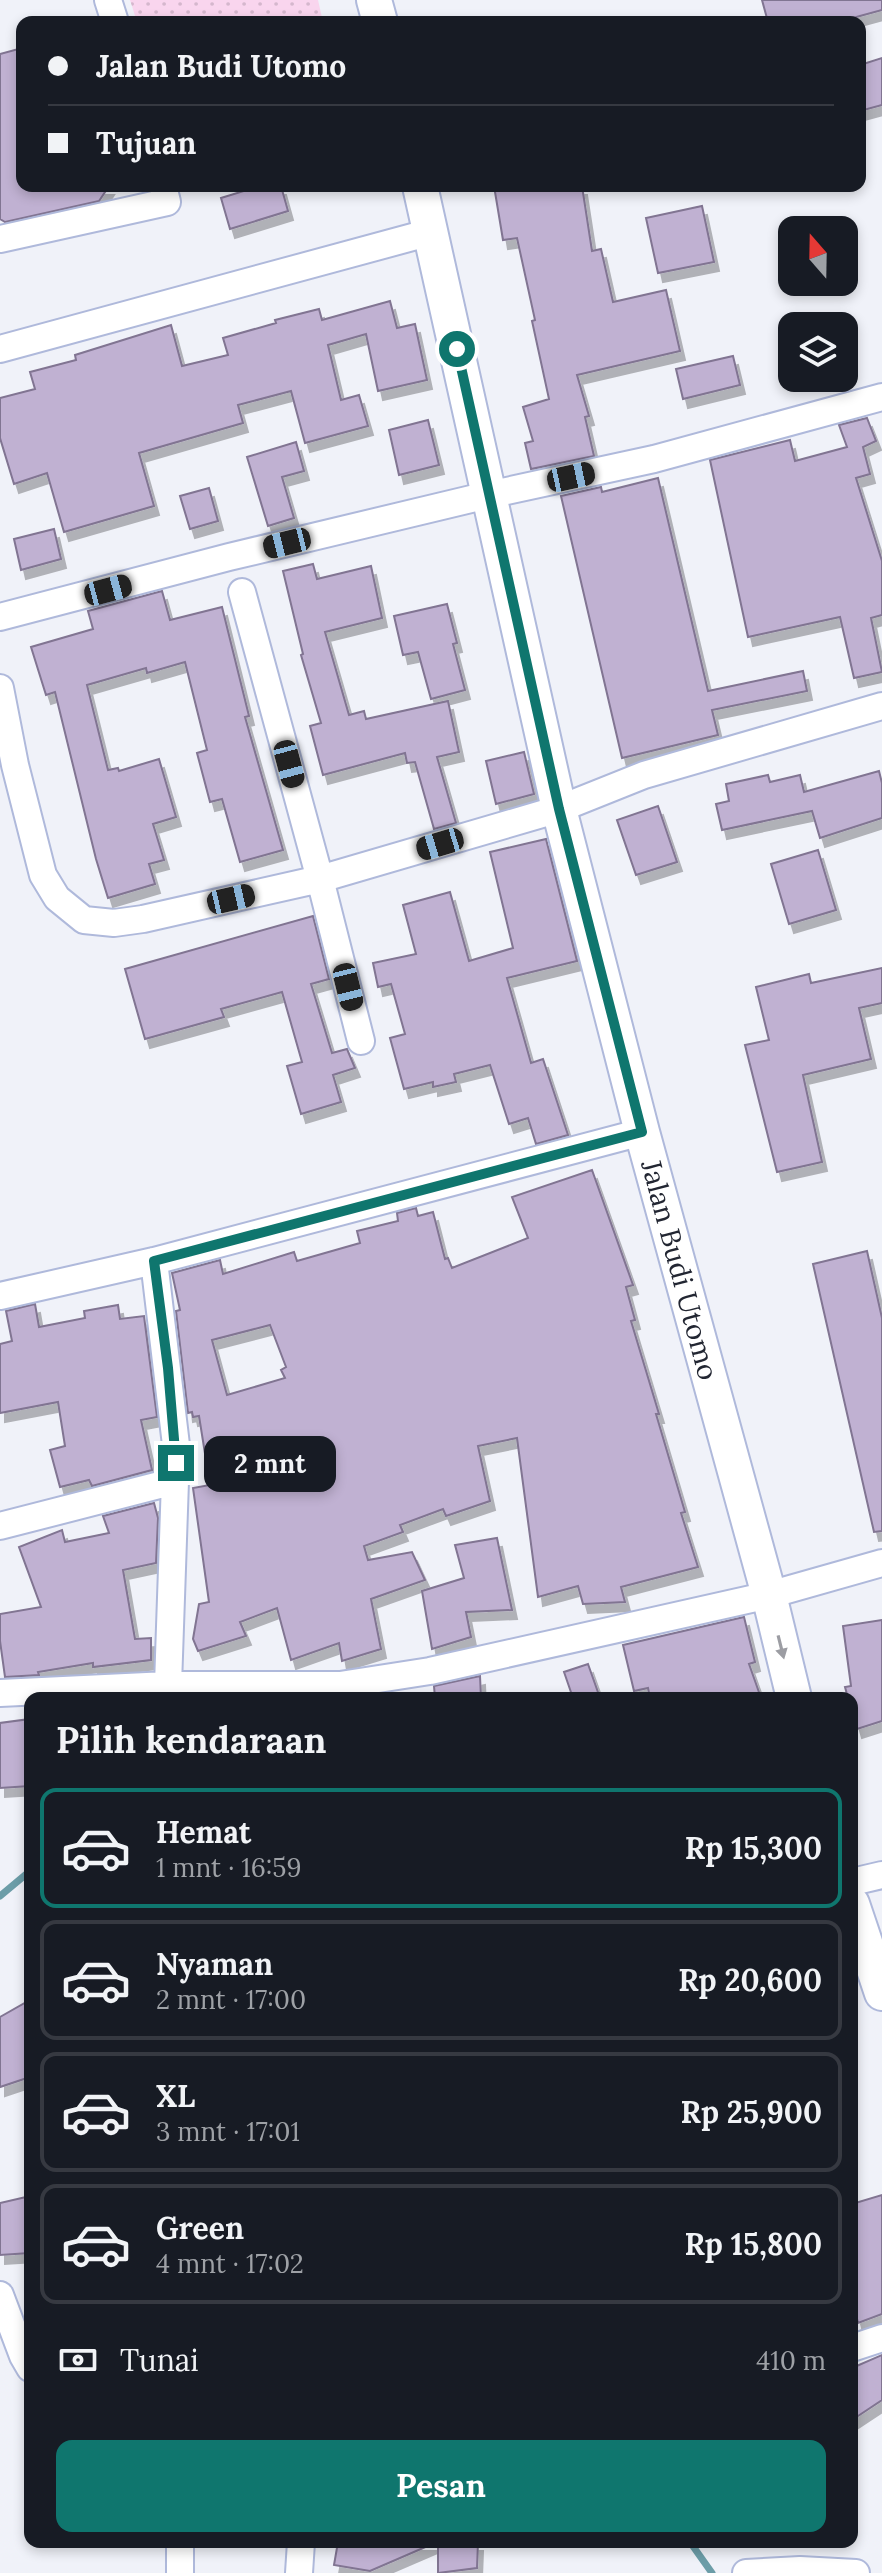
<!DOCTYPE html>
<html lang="id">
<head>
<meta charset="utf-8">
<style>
	body { margin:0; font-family:Lora,serif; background:#20242c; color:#f1f3f6; height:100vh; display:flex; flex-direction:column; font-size:30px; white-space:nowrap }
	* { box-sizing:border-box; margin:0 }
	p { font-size:26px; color:#9ea1a6 }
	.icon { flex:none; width:44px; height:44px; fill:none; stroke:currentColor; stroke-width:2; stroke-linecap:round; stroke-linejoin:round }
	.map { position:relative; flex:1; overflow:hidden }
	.panel { position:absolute; left:24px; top:1692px; width:834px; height:856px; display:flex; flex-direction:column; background:#171b24; border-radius:16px; box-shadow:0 4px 12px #0003 }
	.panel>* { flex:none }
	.hud { position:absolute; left:16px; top:16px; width:850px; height:176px; border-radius:16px; box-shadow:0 4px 12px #0003; display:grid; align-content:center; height:176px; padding:0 32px; background:#171b24 }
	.needle { width:52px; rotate:340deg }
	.buttons { position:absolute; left:778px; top:216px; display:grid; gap:16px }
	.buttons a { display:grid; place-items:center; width:80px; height:80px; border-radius:16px; background:#171b24; box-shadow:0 4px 12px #0003; font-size:40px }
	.end { position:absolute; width:36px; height:36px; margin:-18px; border:10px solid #0f766e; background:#fff; box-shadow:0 0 0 4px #fff }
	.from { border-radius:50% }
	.bubble { position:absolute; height:56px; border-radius:16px; background:#171b24; box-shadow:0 4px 12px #0003; font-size:26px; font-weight:700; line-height:56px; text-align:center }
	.car { position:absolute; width:24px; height:48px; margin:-24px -12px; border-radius:10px; box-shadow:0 0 6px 2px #0007; background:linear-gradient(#222 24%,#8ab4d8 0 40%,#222 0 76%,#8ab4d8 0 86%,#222 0) }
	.hud b { display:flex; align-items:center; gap:28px; height:76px; font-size:30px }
	.hud b+b { border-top:2px solid #363941 }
	.hud i { width:20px; height:20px; background:#f1f3f6 }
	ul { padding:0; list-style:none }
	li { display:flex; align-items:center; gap:24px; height:120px; margin:0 16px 12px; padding:0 16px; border:4px solid #363941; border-radius:16px }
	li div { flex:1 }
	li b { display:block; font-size:30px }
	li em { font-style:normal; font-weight:700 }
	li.active { border-color:#0f766e }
	li>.icon { width:72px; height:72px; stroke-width:1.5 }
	h2 { padding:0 32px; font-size:36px; line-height:96px }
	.pay { display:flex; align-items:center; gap:20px; height:88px; padding:0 32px; font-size:30px }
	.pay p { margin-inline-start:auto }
	.button { display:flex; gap:16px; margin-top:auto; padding:16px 32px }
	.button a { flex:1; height:92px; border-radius:16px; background:#0f766e; color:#fff; font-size:32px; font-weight:700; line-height:92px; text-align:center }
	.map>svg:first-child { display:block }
	.park { fill:url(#park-dots) }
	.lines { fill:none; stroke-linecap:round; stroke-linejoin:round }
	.stream { stroke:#6c9da8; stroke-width:7 }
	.building { fill:#c0b1d2; stroke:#817492; stroke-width:2; fill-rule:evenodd; filter:url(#shadow) }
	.minor-casing { stroke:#afb9db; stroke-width:30 }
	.tertiary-casing { stroke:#afb9db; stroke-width:38 }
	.minor { stroke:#fff; stroke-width:26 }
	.tertiary { stroke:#fff; stroke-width:34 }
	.oneway { fill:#9c9da3 }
	.route { stroke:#0f766e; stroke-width:10 }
	.labels { text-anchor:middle; stroke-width:8; stroke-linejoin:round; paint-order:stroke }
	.street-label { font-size:28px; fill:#222632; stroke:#fff }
</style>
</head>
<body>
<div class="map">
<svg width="882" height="2573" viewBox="0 0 882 2573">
	<defs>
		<pattern id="park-dots" width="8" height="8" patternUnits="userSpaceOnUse" patternTransform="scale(2)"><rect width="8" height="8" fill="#f9d5ee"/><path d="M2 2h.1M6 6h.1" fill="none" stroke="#d5b7cd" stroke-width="1.8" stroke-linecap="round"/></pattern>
		<filter id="shadow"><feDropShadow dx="5" dy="9" stdDeviation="0" flood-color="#0004"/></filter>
	</defs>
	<rect width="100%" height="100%" fill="#f0f2f9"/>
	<!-- park -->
	<path class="park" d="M130,0h188l5,22h-186z"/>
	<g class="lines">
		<!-- stream -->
		<path class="stream" d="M0,1896l30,-25
			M690,2542l22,31"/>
	</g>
	<!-- building -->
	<path class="building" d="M762,0h120v10l-44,12h-70z
		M22,48v138h87l-10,15 -94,21 -5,-3v-165z
		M882,58v47l-22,6v-46z
		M260,186h21l7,25 -58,18 -9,-31z
		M494,186h88l10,65 9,-2 12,53 53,-12 14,61 -103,24 12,41 -4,1 9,39 -63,13 -6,-26 8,-2 -10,-34 26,-8 -17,-78 3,-1 -18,-82 -14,2z
		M702,206l12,56 -56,11 -12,-55z
		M390,301l7,27 18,-4 12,56 -49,11 -12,-57 -38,11 13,55 18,-5 9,31 -63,17 -14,-52 -53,14 5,18 -104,30 15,53 -90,26 -17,-59 -33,11 -14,-46v-40l35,-9 -5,-17 46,-12 -1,-5 96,-30 11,41 46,-11 -5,-17 53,-15 -1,-3 44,-11 3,11z
		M733,356l7,29 -57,14 -7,-30z
		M867,418l9,23 -13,6 7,27 -14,4 26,83v54l-11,3 11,54 -28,6 -14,-61 -92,20 -38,-177 80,-20 5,21 52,-14 -8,-22z
		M428,420l11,45 -40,10 -10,-45z
		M296,442l8,29 -22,6 12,41 -26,8 -21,-69z
		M658,478l50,213 95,-20 4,20 -95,19 6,25 -96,23 -61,-262 40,-9 1,5z
		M209,488l9,33 -28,8 -10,-33z
		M54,529l7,30 -40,11 -7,-31z
		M313,564l4,15 54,-13 11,52 -57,14 24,83 15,-4 2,8 82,-18 11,51 -22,5 19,66 -22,6 -19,-67 -8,1 -2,-10 -82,22 -13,-49 11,-3 -20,-68 2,-1 -20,-83z
		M162,591l8,29 52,-13 27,109 -4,1 38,133 -43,12 -18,-63 -12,3 -13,-49 10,-3 -22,-88 -38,11 -1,-5 -59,17 21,85 10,-2 1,3 40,-12 17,58 -23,7 11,36 -15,4 6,20 -47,14 -12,-39 -41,-167 -9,3 -15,-48 62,-18 -5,-18z
		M447,604l10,39 -4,1 12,46 -34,9 -13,-47 -15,3 -9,-39z
		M524,752l10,42 -38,10 -10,-43z
		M879,771l3,12v35l-62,20 -8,-27 -90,19 -6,-26 13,-3 -3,-17 42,-9 2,7 30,-7 4,17z
		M658,806l19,56 -41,13 -19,-55z
		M546,839l31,122 -70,17 24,85 12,-4 25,76 -32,9 -8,-26 -19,6 -19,-59 -36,9 2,8 -23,5v-5l-29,7 -14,-51 15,-4 -14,-50 -13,3 -5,-24 43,-9 -13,-49 47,-13 19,69 44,-13 -23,-96z
		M818,850l18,60 -47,14 -18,-60z
		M313,916l16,63 -18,5 21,69 15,-4 8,19 -22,7 8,27 -40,12 -14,-48 15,-4 -20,-70 -61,17 3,8 -79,22 -20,-70z
		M882,968v35l-23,5 12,51 -68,16 19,87 -45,10 -32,-127 24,-5 -13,-53 53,-13 2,9z
		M592,1170l41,115 -7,2 9,33 -4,1 28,93h-3l29,98 -4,1 17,54 -77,20 4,15 -42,2 -5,-18 -40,11 -21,-159 -39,8 12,55 -44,15 -3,-7 -43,16 3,7 -39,14 4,14 44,-8 13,28 -54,19 10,50 -39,12 -3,-18 -48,17 -14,-52 -37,14 6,14 -48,15 -5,-12 6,-35 10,-2 -16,-114 17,-3 -11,-69 -6,1 -1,-5 -4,1 -12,-102 4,-1 -8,-37 48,-13 3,14 71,-22 3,9 63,-18 -3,-12 41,-10 -1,-8 19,-5 2,8 15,-4 12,47 3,-1 4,10 76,-30 -16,-41zM270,1325l16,42 -5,3 4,8 -58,17 -15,-55z
		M867,1251l15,67v213l-8,1 -61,-268z
		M35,1304l4,23 46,-9 -1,-7 34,-6 2,14 24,-3 13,101 -16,3 11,50 -60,16 -3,-6 -29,7 -10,-37 15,-4 -7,-44 -58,11v-69l12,-3 -6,-30z
		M154,1503l4,15 -2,45 -33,7 12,69 16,-1v22l-58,7v-4l-55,9 1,3 -34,2 -5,-36v-27l41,-7 -22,-60 43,-17 3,12 44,-9 -6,-17z
		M497,1538l15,72 -46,2 5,25 -39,12 -10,-58 42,-13 -9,-33z
		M744,1617l11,45 -6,2 12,34h-111l-2,-10 -14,3 -11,-46z
		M882,1620v101l-25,8 -5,-18v-13h-4l-3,-11 6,-1 -8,-60z
		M588,1664l12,34h-27l-9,-26z
		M480,1676l1,22h-46l-1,-12z
		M30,1719v67l-30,2v-65z
		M30,2000v77l-30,10v-70z
		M882,2195v119l-24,9 -6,-24v-95z
		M26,2197l4,29v27l-30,2v-52z
		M882,2355v45l-30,20v-52z
		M338,2542h99l-67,29 -36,-6z
		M438,2542h40l-1,26 -39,5z"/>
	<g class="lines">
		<defs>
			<path id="minor" d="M108,0l7,22
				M0,239l167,-37 -4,-16
				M0,349l431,-117
				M242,592l78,287 41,162
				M0,617l229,-60 259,-62 166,-36 228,-62
				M0,688l15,77 28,110 14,23 27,22 30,3 29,-4 177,-40 239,-70 85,-34 238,-69
				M0,1296l154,-35 488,-129
				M0,1526l175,-45 1,-36 -22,-184
				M168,1685l7,-204
				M0,1693l168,-8h172l90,-14 339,-76 113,-32
				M852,1882l30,-7
				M0,2295l23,61 7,12
				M852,2348l30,-10
				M180,2573v-31
				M299,2573l2,-31
				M746,2573l54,-3 56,3"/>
			<path id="tertiary" d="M374,0l6,22
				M420,186l139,623 83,323 127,463 25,103
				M852,1904l30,89"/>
		</defs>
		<!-- minor casing -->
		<use href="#minor" class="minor-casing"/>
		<!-- tertiary casing -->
		<use href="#tertiary" class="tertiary-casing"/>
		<!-- minor -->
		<use href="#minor" class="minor"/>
		<!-- tertiary -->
		<use href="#tertiary" class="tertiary"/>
	</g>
	<!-- one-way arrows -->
	<defs><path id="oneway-solid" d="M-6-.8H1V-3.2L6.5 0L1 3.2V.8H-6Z" transform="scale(2)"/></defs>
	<use class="oneway" href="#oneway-solid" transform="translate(781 1647) rotate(76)"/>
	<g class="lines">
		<!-- route -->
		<path class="route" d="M176,1463l-8,-95 -14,-107 488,-129 -83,-323 -102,-460"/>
	</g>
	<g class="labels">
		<!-- street labels -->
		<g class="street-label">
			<text transform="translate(680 1270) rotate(75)" y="10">Jalan Budi Utomo</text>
		</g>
	</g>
</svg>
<div class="buttons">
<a><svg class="needle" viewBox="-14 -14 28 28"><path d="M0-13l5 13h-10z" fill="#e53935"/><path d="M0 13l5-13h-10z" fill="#9ea1a6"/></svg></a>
<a><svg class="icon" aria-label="layers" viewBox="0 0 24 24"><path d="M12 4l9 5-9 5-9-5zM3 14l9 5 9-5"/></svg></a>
</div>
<i class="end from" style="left:457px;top:349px"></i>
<i class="end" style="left:176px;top:1463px"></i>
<div class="bubble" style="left:204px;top:1436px;width:132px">2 mnt</div>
<i class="car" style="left:571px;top:477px;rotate:78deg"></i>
<i class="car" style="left:287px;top:543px;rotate:256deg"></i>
<i class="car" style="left:108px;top:590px;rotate:75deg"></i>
<i class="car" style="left:289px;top:764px;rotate:165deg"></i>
<i class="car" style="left:440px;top:844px;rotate:253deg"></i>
<i class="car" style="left:231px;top:899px;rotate:77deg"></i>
<i class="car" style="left:348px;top:987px;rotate:166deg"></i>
<div class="hud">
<b><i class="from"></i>Jalan Budi Utomo</b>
<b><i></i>Tujuan</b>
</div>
<section class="panel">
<h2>Pilih kendaraan</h2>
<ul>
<li class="active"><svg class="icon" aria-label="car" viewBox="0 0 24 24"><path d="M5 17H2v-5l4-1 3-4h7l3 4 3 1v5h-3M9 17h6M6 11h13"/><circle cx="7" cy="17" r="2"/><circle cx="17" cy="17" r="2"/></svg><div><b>Hemat</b><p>1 mnt · 16:59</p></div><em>Rp 15,300</em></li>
<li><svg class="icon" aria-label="car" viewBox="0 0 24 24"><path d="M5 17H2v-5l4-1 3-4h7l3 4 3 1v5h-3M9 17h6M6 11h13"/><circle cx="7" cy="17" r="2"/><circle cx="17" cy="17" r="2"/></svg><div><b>Nyaman</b><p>2 mnt · 17:00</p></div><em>Rp 20,600</em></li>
<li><svg class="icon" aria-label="car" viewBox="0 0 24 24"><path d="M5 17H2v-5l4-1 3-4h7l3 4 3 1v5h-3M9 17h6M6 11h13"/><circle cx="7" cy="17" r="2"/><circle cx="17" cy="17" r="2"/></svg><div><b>XL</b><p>3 mnt · 17:01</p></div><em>Rp 25,900</em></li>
<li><svg class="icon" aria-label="car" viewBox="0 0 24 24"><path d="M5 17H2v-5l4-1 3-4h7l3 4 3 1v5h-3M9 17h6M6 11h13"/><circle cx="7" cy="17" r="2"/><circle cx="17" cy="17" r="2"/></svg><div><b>Green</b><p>4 mnt · 17:02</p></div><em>Rp 15,800</em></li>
</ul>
<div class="pay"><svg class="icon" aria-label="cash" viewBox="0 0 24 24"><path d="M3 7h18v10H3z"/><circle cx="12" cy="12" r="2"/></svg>Tunai<p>410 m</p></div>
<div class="button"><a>Pesan</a></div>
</section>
</div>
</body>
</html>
